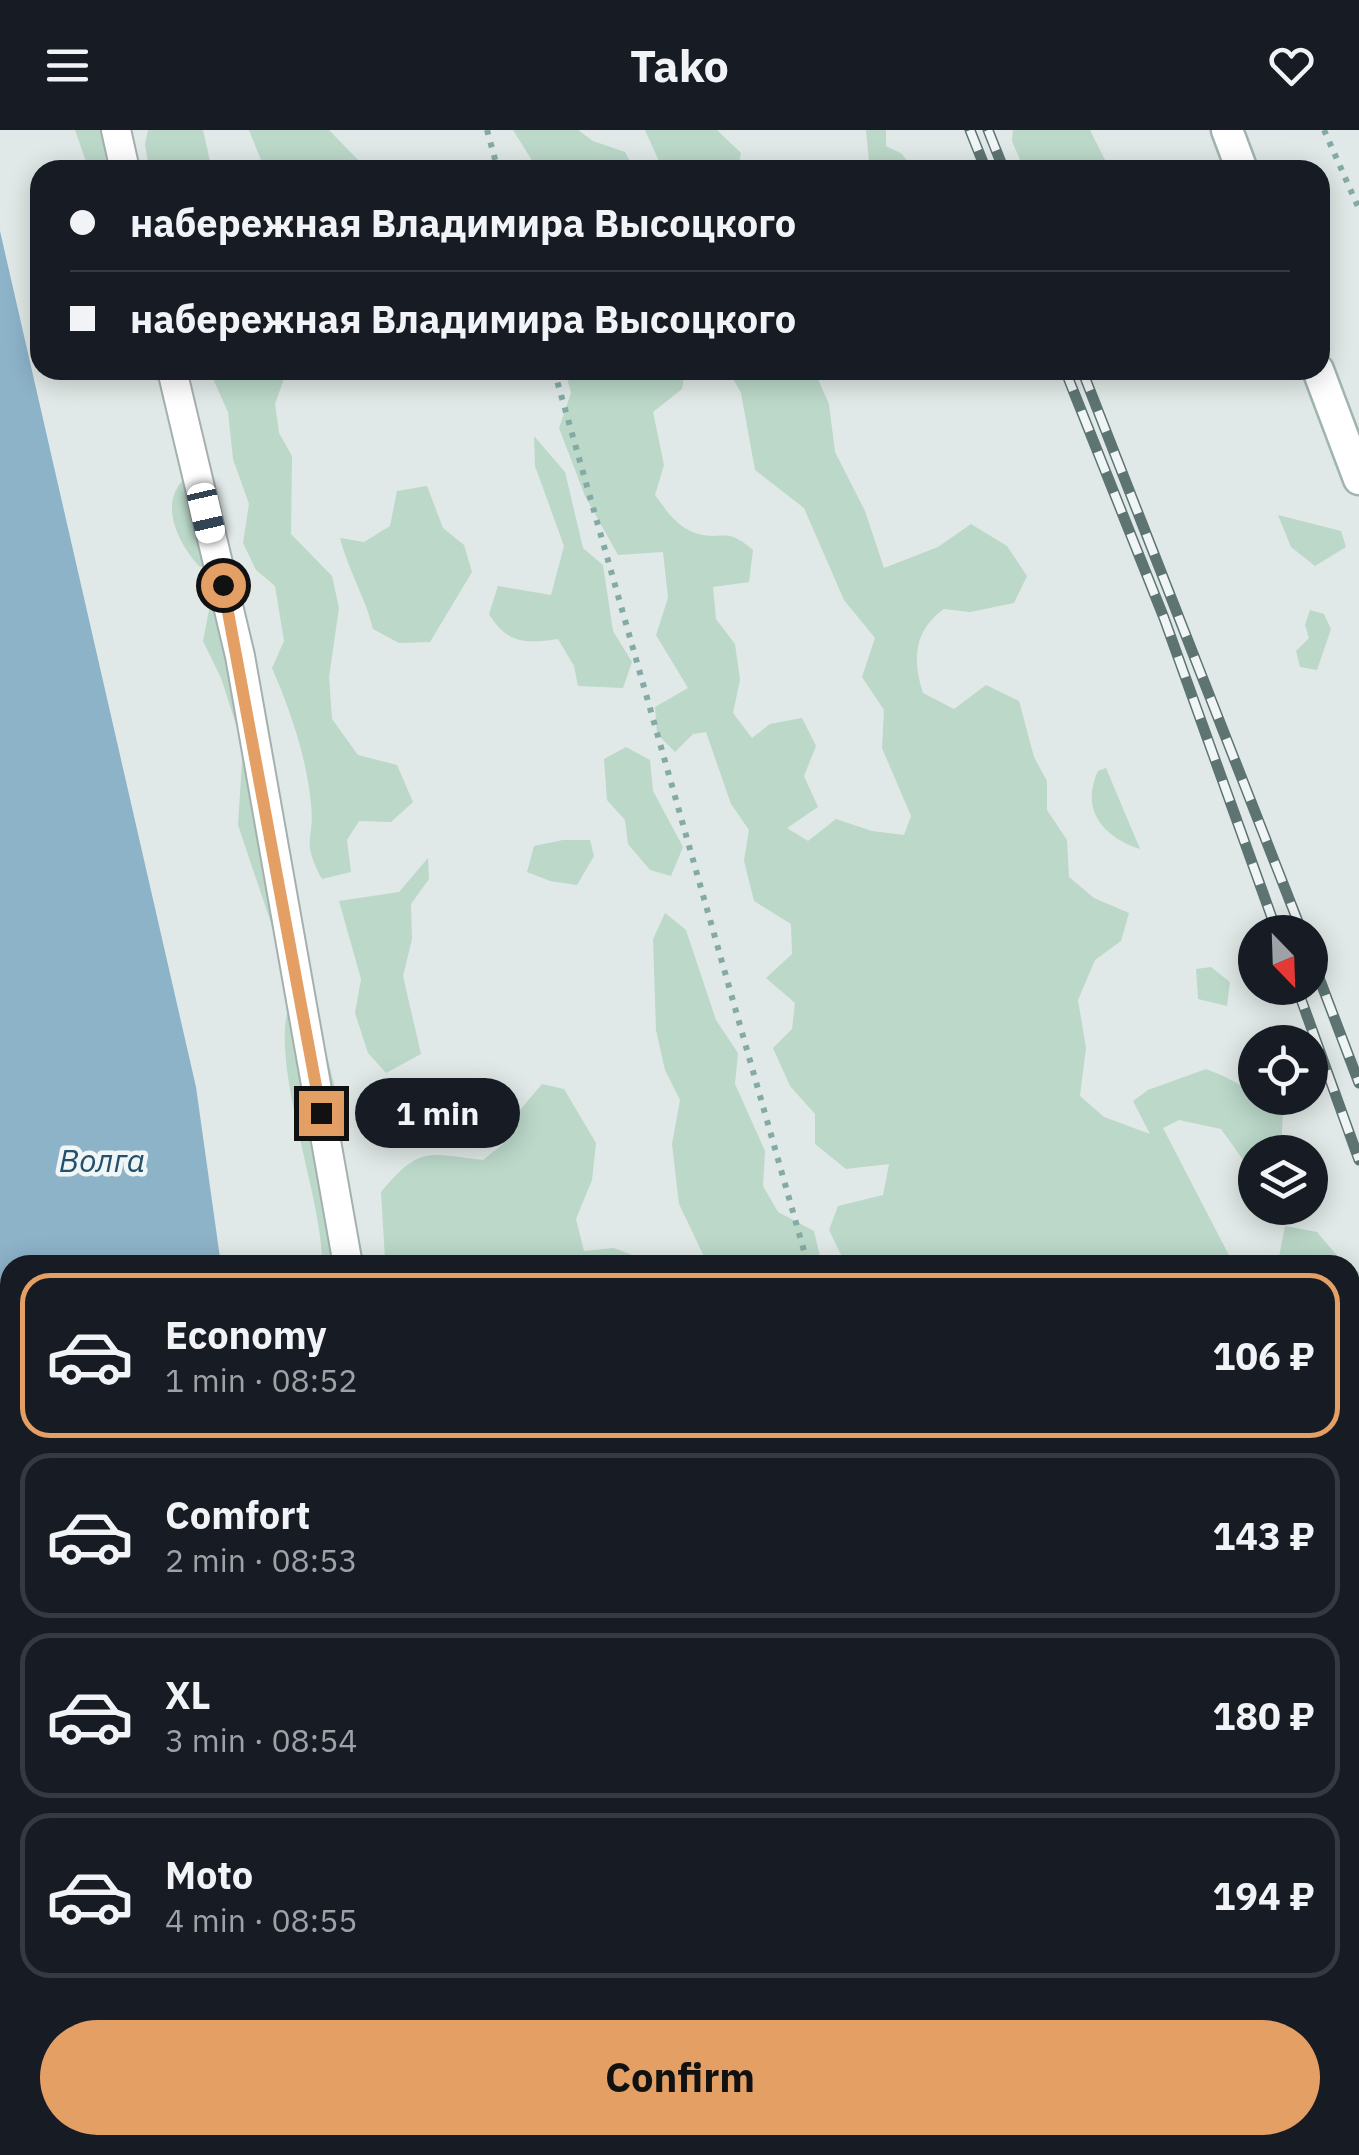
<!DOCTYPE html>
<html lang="en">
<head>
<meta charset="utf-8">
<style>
	body { margin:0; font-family:"IBM Plex Sans",sans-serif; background:#242831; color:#f1f3f6; height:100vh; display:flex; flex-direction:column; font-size:38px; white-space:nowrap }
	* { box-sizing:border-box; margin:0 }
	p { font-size:32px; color:#9ea1a6 }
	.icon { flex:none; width:55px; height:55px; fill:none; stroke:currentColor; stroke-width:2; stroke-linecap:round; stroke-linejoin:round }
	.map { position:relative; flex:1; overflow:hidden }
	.sheet { position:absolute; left:0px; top:1125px; width:1360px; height:900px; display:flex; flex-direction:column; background:#171b24; border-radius:30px 30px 0 0; box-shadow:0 5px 25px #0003 }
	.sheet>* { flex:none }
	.top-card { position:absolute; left:30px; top:30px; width:1300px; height:220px; border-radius:30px; box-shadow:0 5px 25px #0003; display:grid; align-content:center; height:220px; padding:0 40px; background:#171b24 }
	.needle { width:65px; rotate:157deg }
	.buttons { position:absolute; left:1238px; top:785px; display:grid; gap:20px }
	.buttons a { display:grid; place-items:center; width:90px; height:90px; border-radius:50%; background:#171b24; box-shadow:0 5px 25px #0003; font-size:50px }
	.end { position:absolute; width:45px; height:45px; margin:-22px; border:12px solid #e39f64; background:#111; box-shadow:0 0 0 5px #111 }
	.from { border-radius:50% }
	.bubble { position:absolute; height:70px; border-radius:35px; background:#171b24; box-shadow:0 5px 25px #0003; font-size:32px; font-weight:800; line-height:70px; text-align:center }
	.car { position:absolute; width:30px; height:60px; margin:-30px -15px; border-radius:12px; box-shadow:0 0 8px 2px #0007; background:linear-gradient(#fff 24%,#345 0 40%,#fff 0 76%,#345 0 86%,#fff 0) }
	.top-card b { display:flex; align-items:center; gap:35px; height:95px; font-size:38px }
	.top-card b+b { border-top:2px solid #363941 }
	.top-card i { width:25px; height:25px; background:#f1f3f6 }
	ul { padding:18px 0 0; list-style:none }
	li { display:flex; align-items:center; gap:30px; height:165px; margin:0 20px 15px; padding:0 20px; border:5px solid #363941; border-radius:30px }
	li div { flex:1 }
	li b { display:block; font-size:38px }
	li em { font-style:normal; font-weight:800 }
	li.current { border-color:#e39f64 }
	li>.icon { width:90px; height:90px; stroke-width:1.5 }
	.cta { display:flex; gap:20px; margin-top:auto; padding:20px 40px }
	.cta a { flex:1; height:115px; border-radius:60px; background:#e39f64; color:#111; font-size:40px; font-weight:800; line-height:115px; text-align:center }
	header { display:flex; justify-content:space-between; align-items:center; height:130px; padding:0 40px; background:#171b24; font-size:45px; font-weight:800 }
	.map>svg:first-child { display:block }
	.green { fill:#bbd8c9 }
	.water { fill:#8db3c9 }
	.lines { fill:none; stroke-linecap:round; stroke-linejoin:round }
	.minor-casing { stroke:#a4b0af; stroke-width:32 }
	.secondary-casing { stroke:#a1b4b1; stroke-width:35 }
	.path { stroke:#84aaa6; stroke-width:6; stroke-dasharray:5 8; stroke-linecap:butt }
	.minor { stroke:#fff; stroke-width:28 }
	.secondary { stroke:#fff; stroke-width:30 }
	.rail-casing { stroke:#5d7472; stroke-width:11 }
	.rail { stroke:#f0f6f5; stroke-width:8; stroke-dasharray:22; stroke-linecap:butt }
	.route { stroke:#e39f64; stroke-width:12 }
	.labels { text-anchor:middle; stroke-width:9; stroke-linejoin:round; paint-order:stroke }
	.water-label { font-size:32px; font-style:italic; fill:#23506d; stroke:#f0f6f5 }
</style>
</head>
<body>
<header><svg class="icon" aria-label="menu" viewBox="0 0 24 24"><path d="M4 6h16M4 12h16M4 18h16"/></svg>Tako<svg class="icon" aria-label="heart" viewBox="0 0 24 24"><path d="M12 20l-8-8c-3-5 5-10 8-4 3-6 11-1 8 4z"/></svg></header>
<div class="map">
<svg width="1359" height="2025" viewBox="0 0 1359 2025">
	<rect width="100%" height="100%" fill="#e0e9e7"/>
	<!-- green -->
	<path class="green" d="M75,0h31l8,40h-25z
		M148,0h55l9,40h-63l-4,-26z
		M249,0h80l32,33 18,-2 4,9h-118z
		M513,0h65l15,11 32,11 10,18h-97z
		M645,0h72l24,23 -3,17h-75z
		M866,0h20v16l16,8 12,16h-39l-6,-8z
		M1013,0h77l16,32 -4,8 -78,-1 -12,-28z
		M209,240h78l-12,34 4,29 13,23 -1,78 41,42 7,32 -10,69 3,42 26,36 39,10 16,37 -22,20 -32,-1 -12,19 4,32 -29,7c-22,-42 -7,-36 -11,-75 -4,-45 -21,-95 -39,-136l12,-27 -9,-55 -19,-16 -13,-27 6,-39 -16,-45 -5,-47z
		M565,240h120l-3,19 -29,23 11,53 -9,30c11,15 21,31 40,38 28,9 29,-8 58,17l-4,32 -36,5 3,32 19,25 5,36 -7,33 19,25 18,-14 32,-6 14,28 -12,30 14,31 -31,21 21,13 28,-22 36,12 32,4 7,-19 -29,-68 2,-38 -22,-33 13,-39 -31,-38 -40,-92 -49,-38 -14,-77 -13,-23h86l15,34 6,48 30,59 19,57 54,-21 33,-23 36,22 20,30 -13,27 -44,9 -26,-3c-30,21 -32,51 -21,84l31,16 32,-24 33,16 15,56 13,24v29l20,30 2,37 25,21 35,15 -8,28 -26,19 -17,40 8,48 -6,48 24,21 46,17 -17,-33 15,-11 58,-21c30,11 51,26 77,42l-2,41h-26l-1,23 -33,-46 -42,-9 -16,8 71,137h-388l-17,-35 9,-24 45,-11 6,-31 -43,5 -31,-25v-30l-25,-28 -17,-38 19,-19 3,-26 -29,-25 26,-24 -1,-30 -37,-23 -10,-40 5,-31 -18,-26 -25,-72 -13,2 -18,18 -18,-18 -2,-27 33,-19 -32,-53 12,-37 -5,-46 -45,3 -33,-59 -26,-68 12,-35z
		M534,306l31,36 18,76 20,17 10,66 19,31 -9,26 -45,-2 -4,-20 -16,-27c-32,5 -51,5 -69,-25l9,-28 53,9 13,-49 -29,-80z
		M188,346c29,29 41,46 40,88l-28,3c-22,-23 -44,-67 -12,-91z
		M427,356l16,42 21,17 8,27 -42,70 -31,1 -26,-14c-8,-33 -25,-59 -33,-91l24,4 26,-16 7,-35z
		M1278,385l63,16 5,16 -31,19 -24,-19z
		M221,470l62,218 13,124 -23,-13 -35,-104 5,-79 -22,-68 -18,-37 7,-36z
		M1310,480l14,4 7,15 -14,41 -17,-3 -4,-16 13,-13 -4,-13z
		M626,617l24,13 3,31 30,56 -12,29 -21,-6 -22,-26 -3,-24 -18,-20 -3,-41z
		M1106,638l34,81c-37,-12 -60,-39 -42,-78z
		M563,710h27l4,16 -17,29 -27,-4 -23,-9 7,-26z
		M428,728l1,21 -18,25 1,35 -9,37 18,78 -35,19 -18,-20 -13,-40 6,-34 -22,-78 60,-9z
		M665,783l21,17 30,90 22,33 -3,31 30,67 -2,35 15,26 36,19 8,34h-114l-29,-61 -7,-60 8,-44 -15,-30 -9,-40 -3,-91z
		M1211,837l19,15 -3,24 -29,-7 -2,-30z
		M296,864l23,31 20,78 -7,27 33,135h-43c3,-65 -63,-228 -26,-271z
		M542,954l22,5 32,54 -4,37 -16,39 8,32 30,-3 44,17h-268l-5,-6 -4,-67c40,-47 45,-38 102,-32l26,-21 11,-29z
		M1285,1096l32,6 28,33h-72l5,-3z
		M1350,1138l9,4v883h-83l-10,-10h84z
		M517,2015h390v10h-387z
		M981,2015h165l1,2 -7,8h-154z
		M1166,2015h58l11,10h-70z"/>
	<!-- water -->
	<path class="water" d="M0,101l196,856 25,178h-211v880h325l1,10h-336z"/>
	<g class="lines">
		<defs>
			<path id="minor" d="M116,0l9,40
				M172,240l68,286 108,609
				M471,2015l1,10"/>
			<path id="secondary" d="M1227,0l15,40
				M1318,240l41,109"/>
		</defs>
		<!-- minor casing -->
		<use href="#minor" class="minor-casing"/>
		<!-- secondary casing -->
		<use href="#secondary" class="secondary-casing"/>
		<!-- path -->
		<path class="path" d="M487,0l11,40
			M1324,0l35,79
			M554,240l254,895
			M1249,2015l11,10
			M932,2025v-10"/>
		<!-- minor -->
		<use href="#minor" class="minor"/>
		<!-- secondary -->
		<use href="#secondary" class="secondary"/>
		<defs>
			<path id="rail" d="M970,0l16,40
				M988,0l16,40
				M1065,240l99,248 113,314
				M1082,240l220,562
				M1310,824l49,129
				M1297,858l62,172"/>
		</defs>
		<!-- rail casing -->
		<use href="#rail" class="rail-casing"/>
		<!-- rail -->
		<use href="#rail" class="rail"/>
	</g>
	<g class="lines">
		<!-- route -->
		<path class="route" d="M223,455l98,528"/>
	</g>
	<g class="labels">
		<!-- water labels -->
		<g class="water-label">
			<text x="102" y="1042">Волга</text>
		</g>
	</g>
</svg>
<div class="buttons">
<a><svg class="needle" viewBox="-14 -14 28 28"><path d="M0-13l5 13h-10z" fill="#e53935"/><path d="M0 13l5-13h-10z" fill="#9ea1a6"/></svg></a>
<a><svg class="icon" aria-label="locate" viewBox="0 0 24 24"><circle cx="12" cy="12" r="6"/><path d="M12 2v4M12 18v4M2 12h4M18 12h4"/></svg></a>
<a><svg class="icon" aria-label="layers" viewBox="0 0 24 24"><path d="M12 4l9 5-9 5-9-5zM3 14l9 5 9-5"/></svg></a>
</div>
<i class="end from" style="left:223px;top:455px"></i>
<i class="end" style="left:321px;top:983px"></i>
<div class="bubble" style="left:355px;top:948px;width:165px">1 min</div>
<i class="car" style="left:206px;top:383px;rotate:167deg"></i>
<div class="top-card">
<b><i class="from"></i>набережная Владимира Высоцкого</b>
<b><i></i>набережная Владимира Высоцкого</b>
</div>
<section class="sheet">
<ul>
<li class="current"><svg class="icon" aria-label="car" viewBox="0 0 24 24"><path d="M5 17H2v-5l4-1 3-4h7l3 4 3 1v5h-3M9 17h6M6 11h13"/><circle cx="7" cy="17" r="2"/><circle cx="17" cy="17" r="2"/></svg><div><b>Economy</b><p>1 min · 08:52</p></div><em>106 ₽</em></li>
<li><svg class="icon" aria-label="car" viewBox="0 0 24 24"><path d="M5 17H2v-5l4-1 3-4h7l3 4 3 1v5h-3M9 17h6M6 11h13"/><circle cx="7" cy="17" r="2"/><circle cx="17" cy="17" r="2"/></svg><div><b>Comfort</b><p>2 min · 08:53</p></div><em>143 ₽</em></li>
<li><svg class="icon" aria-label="car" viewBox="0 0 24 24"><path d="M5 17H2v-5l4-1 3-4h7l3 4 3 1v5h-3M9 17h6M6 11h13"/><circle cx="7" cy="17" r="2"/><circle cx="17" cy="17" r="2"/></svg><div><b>XL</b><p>3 min · 08:54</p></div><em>180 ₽</em></li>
<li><svg class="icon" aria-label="car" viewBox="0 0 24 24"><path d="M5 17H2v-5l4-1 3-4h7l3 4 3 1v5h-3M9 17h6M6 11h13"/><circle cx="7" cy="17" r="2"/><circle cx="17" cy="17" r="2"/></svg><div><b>Moto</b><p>4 min · 08:55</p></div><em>194 ₽</em></li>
</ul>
<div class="cta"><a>Confirm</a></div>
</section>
</div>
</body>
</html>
